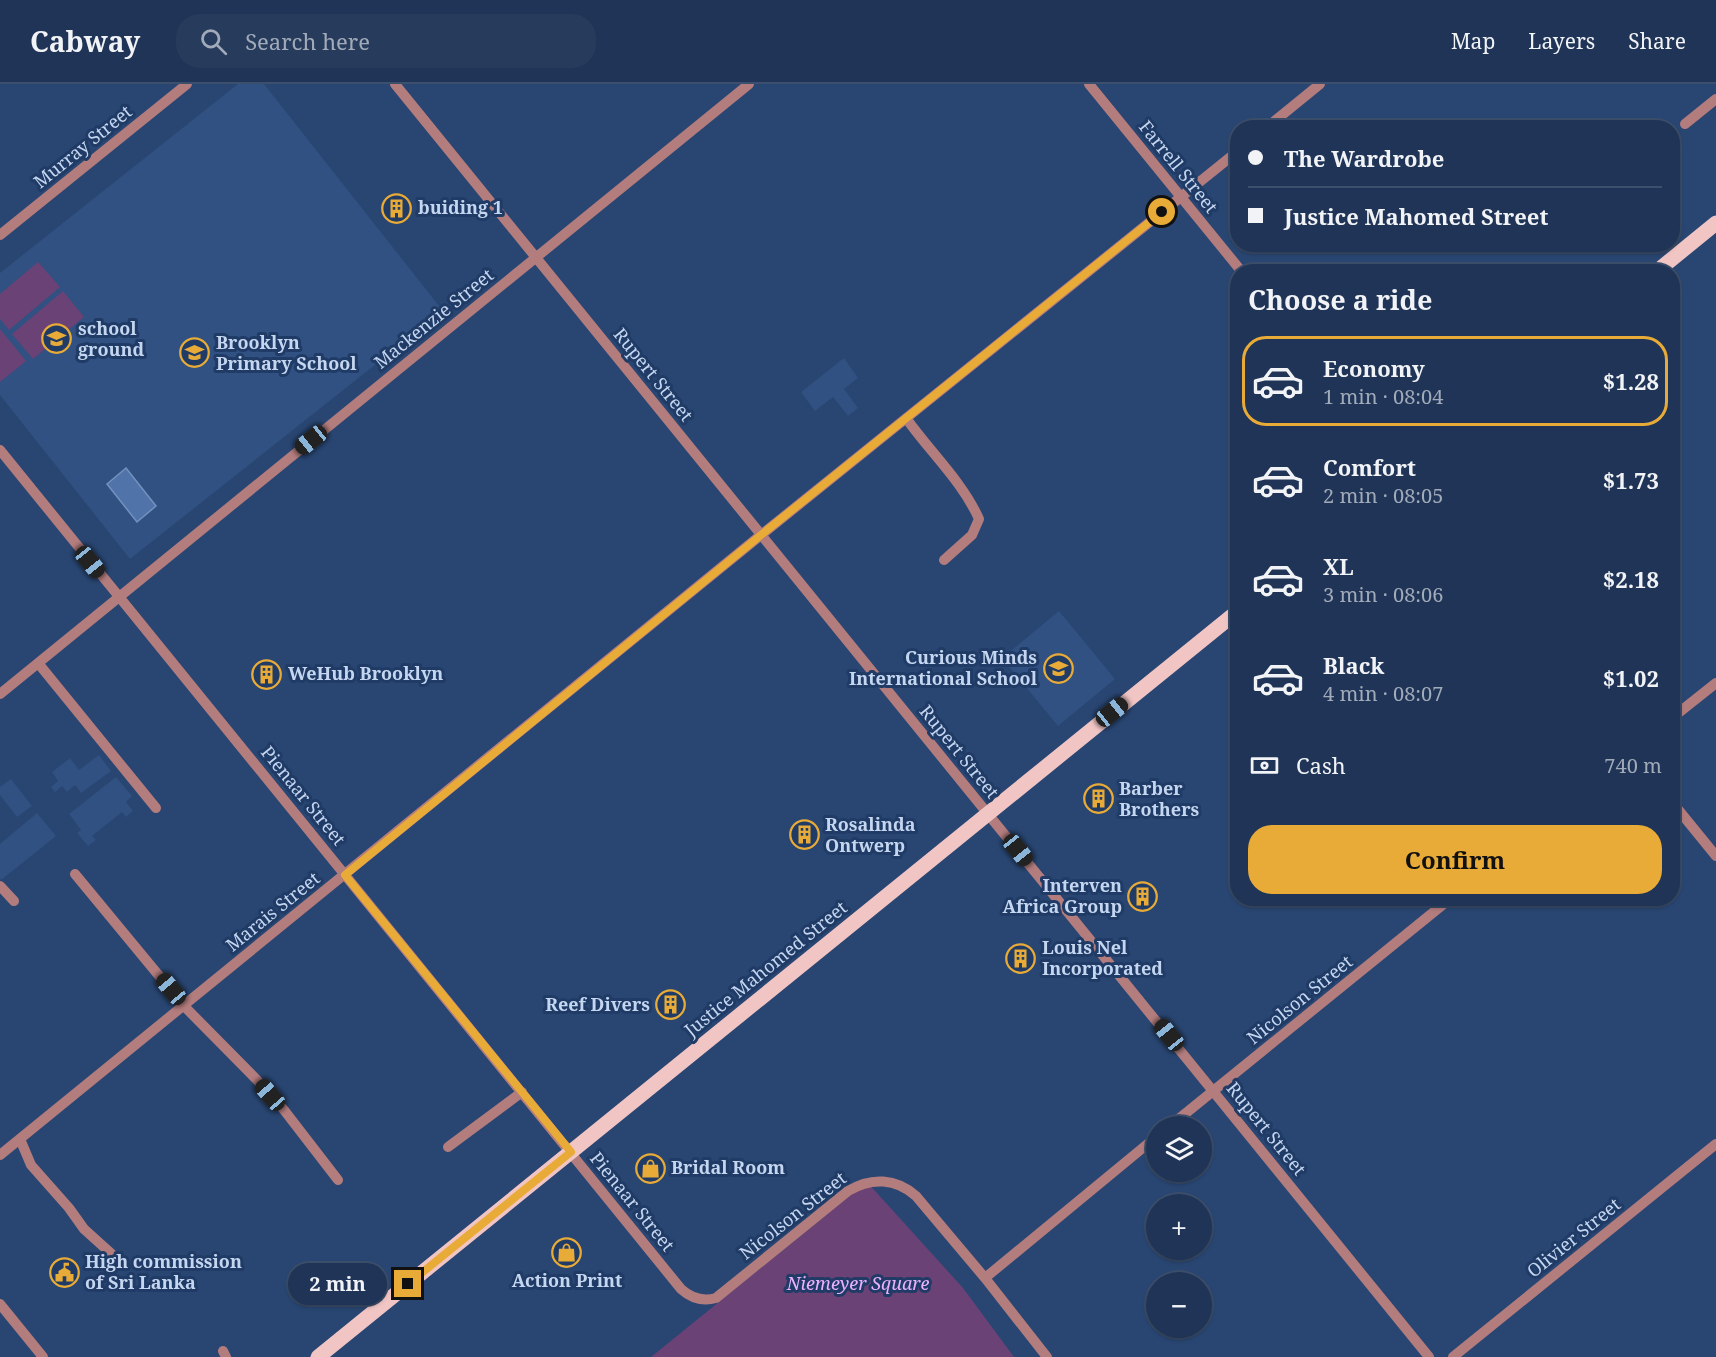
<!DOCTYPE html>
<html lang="en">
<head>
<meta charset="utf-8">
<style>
	body { margin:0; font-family:"Noto Serif",serif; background:#273c5c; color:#f1f3f6; height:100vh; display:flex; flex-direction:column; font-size:22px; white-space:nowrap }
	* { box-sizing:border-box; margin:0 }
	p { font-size:20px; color:#a1aab9 }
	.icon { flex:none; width:33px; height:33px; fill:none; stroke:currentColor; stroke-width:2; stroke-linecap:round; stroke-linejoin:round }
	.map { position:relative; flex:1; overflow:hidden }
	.side { position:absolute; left:1230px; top:180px; width:450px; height:642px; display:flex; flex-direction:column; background:#1f3456; border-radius:24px; box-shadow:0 2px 4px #0004,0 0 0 2px #3c4f6c }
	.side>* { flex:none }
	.top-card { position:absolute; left:1230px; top:36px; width:450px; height:132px; border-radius:24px; box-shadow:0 2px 4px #0004,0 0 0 2px #3c4f6c; display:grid; align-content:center; height:132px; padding:0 18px; background:#1f3456 }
	.controls { position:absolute; left:1146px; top:1032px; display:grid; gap:12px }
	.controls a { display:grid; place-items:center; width:66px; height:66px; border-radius:50%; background:#1f3456; box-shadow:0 2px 4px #0004,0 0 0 2px #3c4f6c; font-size:30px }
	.end { position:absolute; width:27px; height:27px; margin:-14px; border:8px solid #e9ab38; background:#111; box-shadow:0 0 0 3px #111 }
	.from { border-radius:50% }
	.bubble { position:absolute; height:42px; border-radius:21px; background:#1f3456; box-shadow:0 2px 4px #0004,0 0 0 2px #3c4f6c; font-size:20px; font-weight:700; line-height:42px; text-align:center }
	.car { position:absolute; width:18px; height:36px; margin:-18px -9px; border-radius:8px; box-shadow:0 0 4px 2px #0007; background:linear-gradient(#222 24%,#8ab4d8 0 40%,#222 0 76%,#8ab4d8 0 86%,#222 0) }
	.top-card b { display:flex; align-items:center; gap:21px; height:57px; font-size:22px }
	.top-card b+b { border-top:2px solid #3c4f6c }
	.top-card i { width:15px; height:15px; background:#f1f3f6 }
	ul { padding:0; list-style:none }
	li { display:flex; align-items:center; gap:18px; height:90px; margin:0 12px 9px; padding:0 6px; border:3px solid transparent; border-radius:24px }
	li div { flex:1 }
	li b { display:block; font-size:22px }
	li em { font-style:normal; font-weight:700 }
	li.on { border-color:#e9ab38 }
	li>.icon { width:54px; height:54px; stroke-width:1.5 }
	h2 { padding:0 18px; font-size:27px; line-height:72px }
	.pay { display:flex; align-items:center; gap:15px; height:66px; padding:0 18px; font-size:22px }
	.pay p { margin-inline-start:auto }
	.button { display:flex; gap:12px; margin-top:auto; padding:12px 18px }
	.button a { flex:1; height:69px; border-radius:24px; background:#e9ab38; color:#111; font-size:24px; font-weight:700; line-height:69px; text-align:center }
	header { display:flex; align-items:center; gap:36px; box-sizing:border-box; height:84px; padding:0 30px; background:#1f3456; border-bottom:2px solid #3c4f6c }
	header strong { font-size:28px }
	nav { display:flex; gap:33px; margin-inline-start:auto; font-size:21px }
	.search { width:420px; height:54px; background:#273c5c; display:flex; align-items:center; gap:15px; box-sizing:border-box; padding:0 21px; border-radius:24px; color:#a1aab9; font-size:22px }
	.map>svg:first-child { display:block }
	.built { fill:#305181 }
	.green { fill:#6a4276 }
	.water { fill:#5074aa; stroke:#7391bf; stroke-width:1.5 }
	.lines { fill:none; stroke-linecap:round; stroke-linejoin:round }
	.minor { stroke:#b37c7d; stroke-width:10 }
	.major { stroke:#f2c5c5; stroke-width:15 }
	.route { stroke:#e9ab38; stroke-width:8 }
	.labels { text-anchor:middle; stroke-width:6; stroke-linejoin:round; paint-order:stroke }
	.street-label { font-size:18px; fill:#c5d6f0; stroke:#1f3b66 }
	.poi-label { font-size:18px; font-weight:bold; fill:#c5d6f0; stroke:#1f3b66; text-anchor:start }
	.park-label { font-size:18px; font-style:italic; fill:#ecb0fe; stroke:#1f3b66 }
</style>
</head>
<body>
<header>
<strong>Cabway</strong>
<div class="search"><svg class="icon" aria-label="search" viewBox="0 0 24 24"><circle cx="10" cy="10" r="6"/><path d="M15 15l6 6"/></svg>Search here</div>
<nav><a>Map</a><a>Layers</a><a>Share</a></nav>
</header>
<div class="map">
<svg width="1716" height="1273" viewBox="0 0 1716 1273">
	<rect width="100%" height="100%" fill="#294672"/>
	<!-- built -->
	<path class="built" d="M238,0h26l179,227 -313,248 -130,-164v-122z
		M844,274l14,20 -14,11 14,19 -10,8 -15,-19 -18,14 -14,-19z
		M1059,527l56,68 -57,47 -56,-68z
		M99,671l12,16 -30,22 -6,-8 -8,7 -5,-6 -7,6 -4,-5 7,-6 -6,-9 18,-14 9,12z
		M116,693l16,19 -6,6 7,9 -7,6 -4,-5 -30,24 4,4 -8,6 -11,-13 4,-3 -12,-16z
		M11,695l21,27 -15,11 -17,-22v-8z
		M37,729l19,23 -55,44 -1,-2v-34z"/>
	<!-- green -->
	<path class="green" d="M38,178l22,25 -51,43 -9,-11v-25z
		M63,207l21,26 -51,42 -21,-25z
		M0,245l26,32 -26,21z
		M867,1098l96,106 51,69h-363z"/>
	<!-- water -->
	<path class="water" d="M126,384l30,38 -19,16 -30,-38z"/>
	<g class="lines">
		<!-- minor -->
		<path class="minor" d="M395,0l1034,1273
			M1089,0l153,188
			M1685,40l31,-25
			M1266,44l54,-44
			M0,151l187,-151
			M906,334c24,34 56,63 73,101l-7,16 -28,25
			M0,366l681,839c10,9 21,13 35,9l132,-107c23,-14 48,-13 68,5l69,82 62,79
			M38,579l118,145
			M0,610l749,-610
			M1672,634l44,-35
			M1672,718l44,54
			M75,790l109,132 73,74 27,30 54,70
			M0,802l14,15
			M1170,1042l281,-228
			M20,1055l11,26 38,43 15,21 31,28
			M448,1063l74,-55
			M0,1071l761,-620 477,-384
			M985,1194l171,-141
			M0,1220l43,53
			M223,1267l3,6
			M1453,1273l263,-213"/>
		<!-- major -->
		<path class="major" d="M1656,188l60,-49
			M318,1273l920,-746"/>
	</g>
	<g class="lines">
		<!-- route -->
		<path class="route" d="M408,1200l163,-132 -226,-277 416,-340 401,-323"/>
	</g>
	<!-- icons -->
	<defs>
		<symbol id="building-ring" viewBox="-11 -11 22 22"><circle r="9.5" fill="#1f3b66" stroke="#e9ab38" stroke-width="1.5"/><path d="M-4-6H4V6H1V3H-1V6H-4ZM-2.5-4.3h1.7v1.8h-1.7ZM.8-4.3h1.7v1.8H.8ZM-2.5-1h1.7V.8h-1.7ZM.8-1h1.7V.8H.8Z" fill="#e9ab38"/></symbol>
		<symbol id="school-ring" viewBox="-11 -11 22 22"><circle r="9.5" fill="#1f3b66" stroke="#e9ab38" stroke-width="1.5"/><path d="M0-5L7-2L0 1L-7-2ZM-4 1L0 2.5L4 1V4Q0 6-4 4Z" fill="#e9ab38"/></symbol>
		<symbol id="shop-ring" viewBox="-11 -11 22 22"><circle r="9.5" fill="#1f3b66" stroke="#e9ab38" stroke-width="1.5"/><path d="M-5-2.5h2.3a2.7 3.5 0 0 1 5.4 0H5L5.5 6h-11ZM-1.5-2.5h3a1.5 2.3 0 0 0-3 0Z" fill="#e9ab38"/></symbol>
		<symbol id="civic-ring" viewBox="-11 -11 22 22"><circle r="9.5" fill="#1f3b66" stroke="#e9ab38" stroke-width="1.5"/><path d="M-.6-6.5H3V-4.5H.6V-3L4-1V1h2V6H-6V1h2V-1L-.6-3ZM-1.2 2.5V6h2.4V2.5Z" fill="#e9ab38"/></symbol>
	</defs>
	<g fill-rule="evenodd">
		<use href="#building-ring" x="380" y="108" width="33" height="33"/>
		<use href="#school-ring" x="40" y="238" width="33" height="33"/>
		<use href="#school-ring" x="178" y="252" width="33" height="33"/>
		<use href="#school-ring" x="1042" y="568" width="33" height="33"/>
		<use href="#building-ring" x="250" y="574" width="33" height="33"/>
		<use href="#building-ring" x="1082" y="698" width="33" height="33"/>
		<use href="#building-ring" x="788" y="734" width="33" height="33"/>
		<use href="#building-ring" x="1126" y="796" width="33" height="33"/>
		<use href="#building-ring" x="1004" y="858" width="33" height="33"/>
		<use href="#building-ring" x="654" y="904" width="33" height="33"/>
		<use href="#shop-ring" x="634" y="1068" width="33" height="33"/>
		<use href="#shop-ring" x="550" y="1152" width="33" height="33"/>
		<use href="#civic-ring" x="48" y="1172" width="33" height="33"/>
	</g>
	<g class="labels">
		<!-- street labels -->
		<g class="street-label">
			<text transform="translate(83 63) rotate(-39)" y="6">Murray Street</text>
			<text transform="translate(1178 83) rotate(51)" y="6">Farrell Street</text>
			<text transform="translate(434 235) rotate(-39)" y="6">Mackenzie Street</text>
			<text transform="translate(653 291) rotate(51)" y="6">Rupert Street</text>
			<text transform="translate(959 668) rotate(51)" y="6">Rupert Street</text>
			<text transform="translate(303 712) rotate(51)" y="6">Pienaar Street</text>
			<text transform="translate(273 828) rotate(-39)" y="6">Marais Street</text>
			<text transform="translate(766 885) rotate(-39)" y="6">Justice Mahomed Street</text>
			<text transform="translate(1300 916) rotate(-39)" y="6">Nicolson Street</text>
			<text transform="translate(1266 1045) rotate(51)" y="6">Rupert Street</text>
			<text transform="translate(632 1118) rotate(51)" y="6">Pienaar Street</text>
			<text transform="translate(793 1132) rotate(-38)" y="6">Nicolson Street</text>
			<text transform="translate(1574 1154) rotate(-39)" y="6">Olivier Street</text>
		</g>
		<!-- poi labels -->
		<g class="poi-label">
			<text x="418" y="130">buiding 1</text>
			<text x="78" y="251">school<tspan x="78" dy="21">ground</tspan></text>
			<text x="216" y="265">Brooklyn<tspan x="216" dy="21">Primary School</tspan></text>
			<text x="1037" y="580" text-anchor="end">Curious Minds<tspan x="1037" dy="21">International School</tspan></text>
			<text x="288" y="596">WeHub Brooklyn</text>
			<text x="1119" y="711">Barber<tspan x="1119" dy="21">Brothers</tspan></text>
			<text x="825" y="747">Rosalinda<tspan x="825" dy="21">Ontwerp</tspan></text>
			<text x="1122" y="808" text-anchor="end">Interven<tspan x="1122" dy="21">Africa Group</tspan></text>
			<text x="1042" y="870">Louis Nel<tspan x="1042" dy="21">Incorporated</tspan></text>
			<text x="650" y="927" text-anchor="end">Reef Divers</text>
			<text x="671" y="1090">Bridal Room</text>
			<text x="85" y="1184">High commission<tspan x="85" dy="21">of Sri Lanka</tspan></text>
			<text x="567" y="1203" text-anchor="middle">Action Print</text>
		</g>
		<!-- park labels -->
		<g class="park-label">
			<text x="858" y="1206">Niemeyer Square</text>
		</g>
	</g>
</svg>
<div class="controls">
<a><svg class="icon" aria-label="layers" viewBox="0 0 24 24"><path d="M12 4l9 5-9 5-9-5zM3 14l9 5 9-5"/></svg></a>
<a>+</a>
<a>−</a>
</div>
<i class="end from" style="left:1162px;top:128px"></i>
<i class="end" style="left:408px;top:1200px"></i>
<div class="bubble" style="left:288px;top:1179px;width:99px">2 min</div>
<i class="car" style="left:311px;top:356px;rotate:231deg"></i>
<i class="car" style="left:90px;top:478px;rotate:141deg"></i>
<i class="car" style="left:1112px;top:628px;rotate:51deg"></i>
<i class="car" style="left:1018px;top:766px;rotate:141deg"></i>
<i class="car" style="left:171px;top:905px;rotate:320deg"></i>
<i class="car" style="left:1169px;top:951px;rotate:321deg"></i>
<i class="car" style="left:270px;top:1011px;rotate:319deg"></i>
<div class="top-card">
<b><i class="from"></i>The Wardrobe</b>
<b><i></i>Justice Mahomed Street</b>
</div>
<section class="side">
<h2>Choose a ride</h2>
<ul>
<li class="on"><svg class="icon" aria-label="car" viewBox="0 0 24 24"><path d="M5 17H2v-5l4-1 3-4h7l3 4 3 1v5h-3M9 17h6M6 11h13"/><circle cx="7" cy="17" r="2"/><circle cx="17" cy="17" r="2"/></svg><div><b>Economy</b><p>1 min · 08:04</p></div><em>$1.28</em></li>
<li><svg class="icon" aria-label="car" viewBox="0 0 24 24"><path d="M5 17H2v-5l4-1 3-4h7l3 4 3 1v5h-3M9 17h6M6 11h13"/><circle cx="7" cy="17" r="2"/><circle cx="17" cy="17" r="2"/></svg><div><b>Comfort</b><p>2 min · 08:05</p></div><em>$1.73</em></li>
<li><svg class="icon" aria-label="car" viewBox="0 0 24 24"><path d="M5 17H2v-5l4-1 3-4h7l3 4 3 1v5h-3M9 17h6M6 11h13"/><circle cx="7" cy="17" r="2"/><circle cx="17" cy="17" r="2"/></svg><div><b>XL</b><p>3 min · 08:06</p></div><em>$2.18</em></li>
<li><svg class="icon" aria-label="car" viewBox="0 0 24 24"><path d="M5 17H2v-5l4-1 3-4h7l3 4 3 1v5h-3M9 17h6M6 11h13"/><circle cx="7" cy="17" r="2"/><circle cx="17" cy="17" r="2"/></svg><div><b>Black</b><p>4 min · 08:07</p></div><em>$1.02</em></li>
</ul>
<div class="pay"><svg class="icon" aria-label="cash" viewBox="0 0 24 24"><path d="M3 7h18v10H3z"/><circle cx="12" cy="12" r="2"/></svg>Cash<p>740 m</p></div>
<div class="button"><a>Confirm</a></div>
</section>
</div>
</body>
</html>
